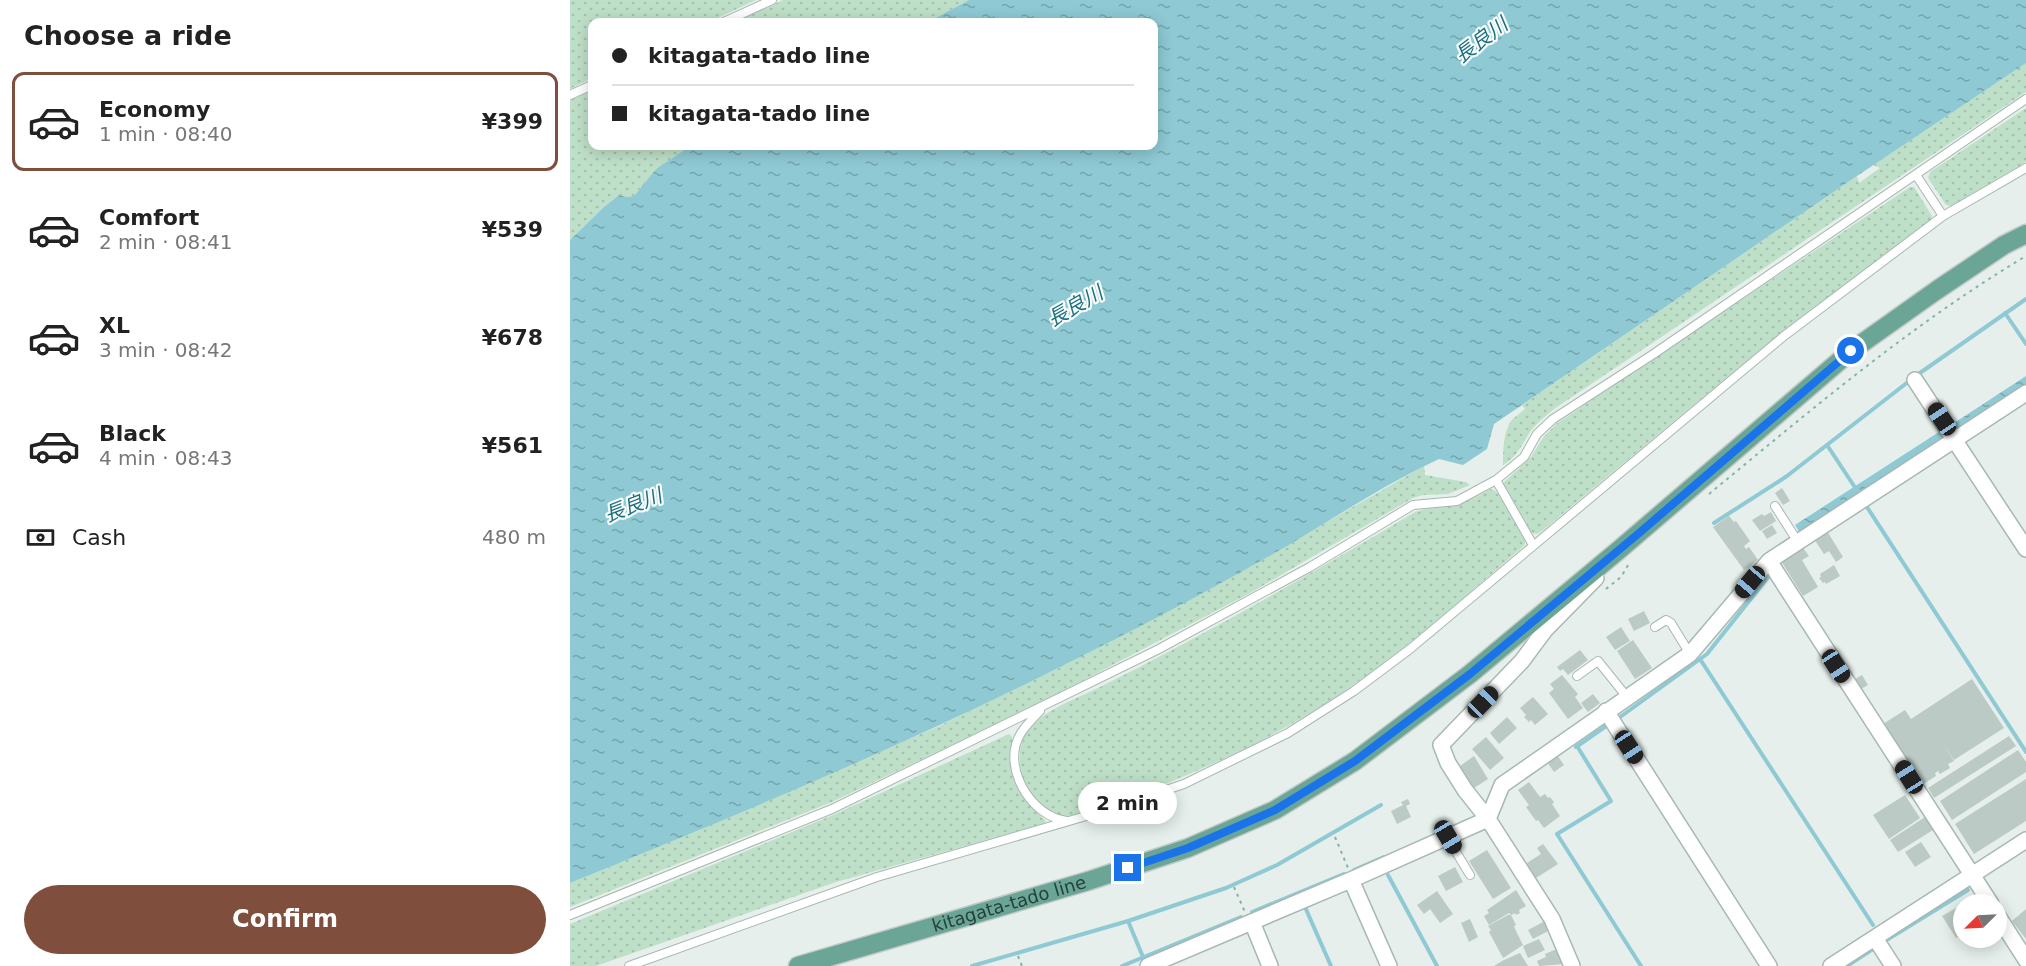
<!DOCTYPE html>
<html lang="en">
<head>
<meta charset="utf-8">
<style>
	body { margin:0; font-family:"DejaVu Sans","Noto Sans JP",sans-serif; background:#f6f6f6; color:#222; height:100vh; display:flex; flex-direction:column; font-size:22px; white-space:nowrap }
	* { box-sizing:border-box; margin:0 }
	p { font-size:20px; color:#767676 }
	.icon { flex:none; width:33px; height:33px; fill:none; stroke:currentColor; stroke-width:2; stroke-linecap:round; stroke-linejoin:round }
	.map { position:relative; flex:1; overflow:hidden }
	.drawer { display:flex; flex-direction:column; background:#fff; width:570px }
	.drawer>* { flex:none }
	.top-card { position:absolute; left:18px; top:18px; width:570px; height:132px; border-radius:12px; box-shadow:0 3px 15px #0003; display:grid; align-content:center; height:132px; padding:0 24px; background:#fff }
	.needle { width:39px; rotate:246deg }
	.buttons { position:absolute; left:1383px; top:894px; display:grid; gap:12px }
	.buttons a { display:grid; place-items:center; width:54px; height:54px; border-radius:50%; background:#fff; box-shadow:0 3px 15px #0003; font-size:30px }
	.end { position:absolute; width:27px; height:27px; margin:-14px; border:8px solid #1a73e8; background:#fff; box-shadow:0 0 0 3px #fff }
	.from { border-radius:50% }
	.bubble { position:absolute; height:42px; border-radius:21px; background:#fff; box-shadow:0 3px 15px #0003; font-size:20px; font-weight:600; line-height:42px; text-align:center }
	.car { position:absolute; width:18px; height:36px; margin:-18px -9px; border-radius:8px; box-shadow:0 0 4px 2px #0007; background:linear-gradient(#222 24%,#8ab4d8 0 40%,#222 0 76%,#8ab4d8 0 86%,#222 0) }
	.top-card b { display:flex; align-items:center; gap:21px; height:57px; font-size:22px }
	.top-card b+b { border-top:2px solid #e0e0e0 }
	.top-card i { width:15px; height:15px; background:#222 }
	ul { padding:0; list-style:none }
	li { display:flex; align-items:center; gap:18px; height:99px; margin:0 12px 9px; padding:0 12px; border:3px solid transparent; border-radius:12px }
	li div { flex:1 }
	li b { display:block; font-size:22px }
	li em { font-style:normal; font-weight:600 }
	li.on { border-color:#804e3d }
	li>.icon { width:54px; height:54px; stroke-width:1.5 }
	h2 { padding:0 24px; font-size:27px; line-height:72px }
	.pay { display:flex; align-items:center; gap:15px; height:66px; padding:0 24px; font-size:22px }
	.pay p { margin-inline-start:auto }
	.button { display:flex; gap:12px; margin-top:auto; padding:12px 24px }
	.button a { flex:1; height:69px; border-radius:36px; background:#804e3d; color:#fff; font-size:24px; font-weight:600; line-height:69px; text-align:center }
	main { display:flex; flex:1; min-height:0 }
	.map>svg:first-child { display:block }
	.grass { fill:url(#grass-dots) }
	.water { fill:url(#water-ripples) }
	.lines { fill:none; stroke-linecap:round; stroke-linejoin:round }
	.stream { stroke:#8ec9d4; stroke-width:4 }
	.building { fill:#bbcac4 }
	.service-casing { stroke:#a8b8b2; stroke-width:10 }
	.minor-casing { stroke:#a8b8b2; stroke-width:18 }
	.primary-casing { stroke:#c2cac8; stroke-width:21 }
	.path { stroke:#86b3a5; stroke-width:2; stroke-dasharray:3 4.5; stroke-linecap:butt }
	.service { stroke:#fff; stroke-width:8 }
	.minor { stroke:#fff; stroke-width:15 }
	.primary { stroke:#6aa596; stroke-width:18 }
	.route { stroke:#1a73e8; stroke-width:8 }
	.labels { text-anchor:middle; stroke-width:4.5; stroke-linejoin:round; paint-order:stroke }
	.street-label { font-size:18px; fill:#24423a; stroke:#f7fbf9 }
	.water-label { font-size:20px; font-style:italic; fill:#1c6f80; stroke:#f7fbf9 }
</style>
</head>
<body>
<main>
<section class="drawer">
<h2>Choose a ride</h2>
<ul>
<li class="on"><svg class="icon" aria-label="car" viewBox="0 0 24 24"><path d="M5 17H2v-5l4-1 3-4h7l3 4 3 1v5h-3M9 17h6M6 11h13"/><circle cx="7" cy="17" r="2"/><circle cx="17" cy="17" r="2"/></svg><div><b>Economy</b><p>1 min · 08:40</p></div><em>¥399</em></li>
<li><svg class="icon" aria-label="car" viewBox="0 0 24 24"><path d="M5 17H2v-5l4-1 3-4h7l3 4 3 1v5h-3M9 17h6M6 11h13"/><circle cx="7" cy="17" r="2"/><circle cx="17" cy="17" r="2"/></svg><div><b>Comfort</b><p>2 min · 08:41</p></div><em>¥539</em></li>
<li><svg class="icon" aria-label="car" viewBox="0 0 24 24"><path d="M5 17H2v-5l4-1 3-4h7l3 4 3 1v5h-3M9 17h6M6 11h13"/><circle cx="7" cy="17" r="2"/><circle cx="17" cy="17" r="2"/></svg><div><b>XL</b><p>3 min · 08:42</p></div><em>¥678</em></li>
<li><svg class="icon" aria-label="car" viewBox="0 0 24 24"><path d="M5 17H2v-5l4-1 3-4h7l3 4 3 1v5h-3M9 17h6M6 11h13"/><circle cx="7" cy="17" r="2"/><circle cx="17" cy="17" r="2"/></svg><div><b>Black</b><p>4 min · 08:43</p></div><em>¥561</em></li>
</ul>
<div class="pay"><svg class="icon" aria-label="cash" viewBox="0 0 24 24"><path d="M3 7h18v10H3z"/><circle cx="12" cy="12" r="2"/></svg>Cash<p>480 m</p></div>
<div class="button"><a>Confirm</a></div>
</section>
<div class="map">
<svg width="1456" height="966" viewBox="0 0 1456 966">
	<defs>
		<pattern id="grass-dots" width="8" height="8" patternUnits="userSpaceOnUse" patternTransform="scale(1.5)"><rect width="8" height="8" fill="#bfe0c8"/><path d="M2 2h.1M6 6h.1" fill="none" stroke="#a4c1ad" stroke-width="1.8" stroke-linecap="round"/></pattern>
		<pattern id="water-ripples" width="26" height="14" patternUnits="userSpaceOnUse" patternTransform="scale(1.5)"><rect width="26" height="14" fill="#8ec9d4"/><path d="M2 4q2-2 4 0t4 0M15 11q2-2 4 0t4 0" fill="none" stroke="#74a5ad"/></pattern>
	</defs>
	<rect width="100%" height="100%" fill="#e6efeb"/>
	<!-- grass -->
	<path class="grass" d="M0,0h186l-47,22h-117v56l-22,11z
		M213,0h186l-41,22h-193z
		M1456,63v29l-472,317c-7,6 -15,12 -21,19 -10,13 -15,29 -30,37 0,-13 0,-32 8,-44 3,-4 10,-8 14,-12l-3,-4 335,-229 2,7 21,-15 -7,-3z
		M22,90v56h98l-34,23 -22,27 -6,1 -9,-2 -15,12 -34,33v-140z
		M1456,108v54l-72,45 -8,-2 -18,-27 2,-6z
		M1340,187h4l18,29 -2,6 -150,111 -238,198 -5,3 -6,-1 -28,-45 -1,-4 29,-27 11,-18 14,-15z
		M854,466l1,9 41,7 4,3 -22,9 -25,1 -10,3 -161,94 -210,110 -210,100 -262,105v-24l127,-52 242,-105 125,-61 221,-119z
		M920,489l4,1 4,4 26,41 2,5 -2,6c-57,48 -113,100 -175,142 -70,48 -146,83 -226,112 -12,4 -46,17 -58,16 -14,-1 -28,-12 -35,-24 -9,-15 -14,-35 -7,-52 10,-27 51,-40 75,-52 108,-54 213,-114 317,-176 27,-9 50,-6 75,-23z
		M439,734l3,3c1,9 -2,19 -1,29 2,24 19,40 35,55l-2,3 -208,58 -240,84h-26v-42l263,-109z"/>
	<!-- water -->
	<path class="water" d="M399,0h1057v63l-169,113 -363,248 -7,25 -24,16 -24,-6c-53,25 -102,57 -152,87 -73,42 -148,82 -223,119 -161,81 -327,150 -494,218v-643l34,-33 15,-12 9,2 6,-1 22,-27 34,-23h464v-124h-226z
		M1456,376v11l-69,44 -6,-6z
		M1372,430l4,8 -146,95 -5,-8z"/>
	<g class="lines">
		<!-- stream -->
		<path class="stream" d="M1435,313l21,31
			M1257,445l29,44
			M1295,504l161,248
			M1144,523l73,-47 130,-101 109,-76
			M1130,659l173,266
			M1046,720l91,-66 62,-78
			M1007,746l34,55 -54,33 84,132
			M1006,747l33,-23
			M784,870l30,-13
			M818,875l49,91
			M735,907l26,59
			M682,912l92,-38
			M1315,941l83,-51
			M573,957l-15,-36 98,-33 51,-23 104,-60
			M402,966l156,-45
			M552,966l119,-49
			M1277,966l26,-17"/>
	</g>
	<!-- building -->
	<path class="building" d="M1212,488l8,13 -7,4 -8,-12z
		M1201,512l5,9 -16,10 -8,-11 10,-6 2,2z
		M1159,516l5,6 2,-1 14,20 -6,5 2,3 3,-2 9,13 -14,10 -31,-43z
		M1202,525l5,8 -10,6 -5,-8z
		M1257,531l16,26 -7,5 -7,-11 -5,3 -10,-15z
		M1233,548l6,8 -7,4 16,27 -15,9 -22,-35z
		M1264,565l6,11 -14,8 -1,-2 -2,1 -4,-5 2,-1 -1,-3z
		M1074,611l6,12 -16,8 -6,-12z
		M1051,627l9,14 -15,9 -9,-13z
		M1063,640l19,28 -17,11 -18,-28z
		M1010,650l8,10 -20,15 -5,-6 -3,2 -3,-4z
		M992,675l16,19 -3,3 8,11 -15,11 -19,-26 5,-4 -4,-5z
		M1292,675l6,10 -7,4 -6,-10z
		M1402,679l32,49 -50,32 -11,-16 11,17 -6,3 2,4 -10,6 -2,-3 -3,2 1,3 -14,9 -39,-61 22,-14 6,9z
		M1023,694l7,9 -12,9 -7,-9z
		M963,697l15,17 -13,11 -4,-5 -2,2 -5,-5 2,-2 -6,-7z
		M937,717l10,11 -18,16 -9,-11z
		M1439,736l7,10 -82,52 -6,-10z
		M916,737l18,21 -14,12 -18,-21z
		M1448,750l8,12v10l-74,48 -12,-19z
		M987,755l7,10 -10,7 -7,-10z
		M904,756l14,23 -14,9 -14,-22z
		M1456,779v42l-52,33 -19,-30z
		M959,782l11,15 5,-3 3,4 2,-1 4,5 -2,2 8,12 -16,12 -6,-8 -2,1 -10,-14 3,-2 -11,-15z
		M1335,795l15,23 -31,21 -16,-24z
		M838,799l2,5 -4,2 5,11 -14,7 -6,-13 12,-6 -2,-3z
		M1355,817l8,13 -35,22 -8,-12z
		M1351,842l10,15 -16,10 -10,-15z
		M973,844l15,20 -22,14 -9,-15 14,-9 -4,-6z
		M917,850l24,38 -18,11 -24,-38z
		M885,867l8,15 -17,9 -8,-15z
		M946,890l10,16 -7,4 1,3 -4,2 -1,-2 -4,2 -2,-2 -20,12 -5,-9 5,-3 -2,-3z
		M867,891l16,23 -13,9 -10,-14 -6,5 -7,-9z
		M1386,908l8,12v14l-8,4 -14,-22z
		M1456,909v30l-14,-18z
		M938,915h3l5,10 -2,1 2,5 7,14 -20,13 -14,-26 2,-2 -3,-4z
		M900,919l8,18 -9,5 -8,-19z
		M975,921l5,9 -17,9 -5,-9z
		M969,939l6,11 -17,8 -5,-12z
		M989,948l7,16 -27,2 -2,-5 9,-4 -1,-3z
		M950,953l8,13h-34l8,-5z"/>
	<g class="lines">
		<defs>
			<path id="service" d="M154,22l48,-22
				M0,95l22,-10
				M1346,175l27,41
				M926,480l37,65
				M1205,506l23,36
				M1085,627l11,-7 5,3 19,31
				M1007,676l21,-15 29,36
				M470,711c-7,7 -14,14 -19,22 -18,29 3,71 32,84 4,2 10,3 14,4
				M877,837l23,38
				M0,915l262,-106 325,-159 153,-83 103,-62 44,-4 39,-21 28,-23 13,-23 16,-15 99,-64 374,-256
				M59,966l248,-89 233,-68 74,-25 104,-51 66,-42 56,-42 374,-313 159,-120 83,-48"/>
			<path id="minor" d="M1345,380l111,169
				M1199,561l222,343
				M1036,711l163,255
				M781,880l38,86
				M1426,913l30,47
				M682,922l18,44
				M1305,938l18,28
				M578,966l205,-87 135,-60 14,-34 188,-131 79,-93 257,-168
				M1002,966l-20,-47 -64,-100 -23,-29 -17,-27 -7,-18 81,-84 23,-31 51,-52
				M1261,966l195,-126"/>
			<g id="primary">
				<path id="s1" d="M228,966l290,-85 100,-33 87,-38 80,-49 115,-87 150,-125 231,-198 86,-61 67,-45 22,-11"/>
			</g>
		</defs>
		<!-- service casing -->
		<use href="#service" class="service-casing"/>
		<!-- minor casing -->
		<use href="#minor" class="minor-casing"/>
		<!-- primary casing -->
		<use href="#primary" class="primary-casing"/>
		<!-- path -->
		<path class="path" d="M1139,494c102,-84 203,-170 317,-238
			M1036,589l15,-12 9,-15
			M765,837l13,31
			M664,887l11,25
			M448,956l4,10"/>
		<!-- service -->
		<use href="#service" class="service"/>
		<!-- minor -->
		<use href="#minor" class="minor"/>
		<!-- primary -->
		<use href="#primary" class="primary"/>
	</g>
	<g class="lines">
		<!-- route -->
		<path class="route" d="M558,868l60,-20 87,-38 80,-49 115,-87 168,-140 213,-183"/>
	</g>
	<g class="labels">
		<!-- street labels -->
		<g class="street-label">
			<text dy="6" stroke="none"><textPath href="#s1" startOffset="220">kitagata-tado line</textPath></text>
		</g>
		<!-- water labels -->
		<g class="water-label">
			<text transform="translate(911 40) rotate(-37)" y="7">長良川</text>
			<text transform="translate(505 306) rotate(-30)" y="7">長良川</text>
			<text transform="translate(63 505) rotate(-21)" y="7">長良川</text>
		</g>
	</g>
</svg>
<div class="buttons">
<a><svg class="needle" viewBox="-14 -14 28 28"><path d="M0-13l5 13h-10z" fill="#e53935"/><path d="M0 13l5-13h-10z" fill="#767676"/></svg></a>
</div>
<i class="end from" style="left:1281px;top:351px"></i>
<i class="end" style="left:558px;top:868px"></i>
<div class="bubble" style="left:508px;top:782px;width:99px">2 min</div>
<i class="car" style="left:1372px;top:419px;rotate:326deg"></i>
<i class="car" style="left:1180px;top:582px;rotate:220deg"></i>
<i class="car" style="left:1266px;top:666px;rotate:147deg"></i>
<i class="car" style="left:913px;top:702px;rotate:44deg"></i>
<i class="car" style="left:1059px;top:747px;rotate:147deg"></i>
<i class="car" style="left:1339px;top:777px;rotate:328deg"></i>
<i class="car" style="left:878px;top:837px;rotate:149deg"></i>
<div class="top-card">
<b><i class="from"></i>kitagata-tado line</b>
<b><i></i>kitagata-tado line</b>
</div>
</div>
</main>
</body>
</html>
